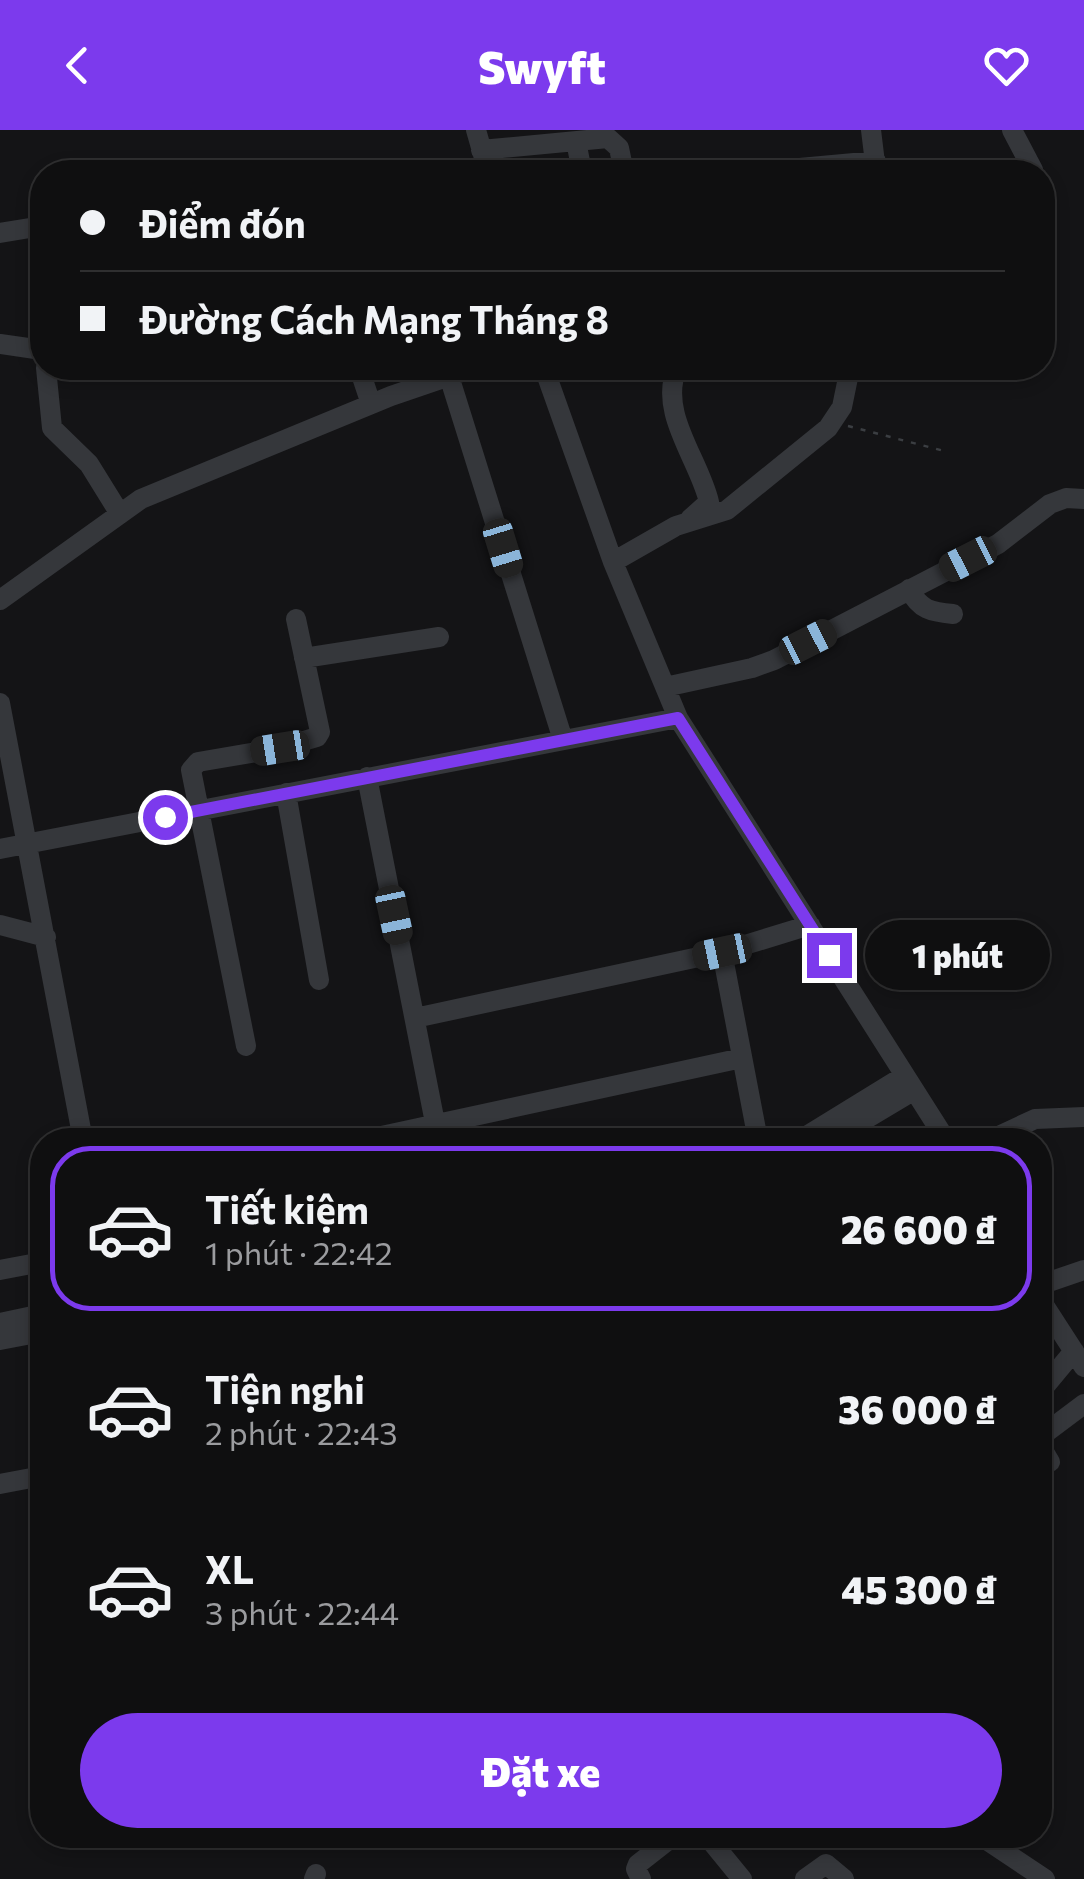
<!DOCTYPE html>
<html lang="vi">
<head>
<meta charset="utf-8">
<style>
	body { margin:0; font-family:Commissioner,sans-serif; background:#181819; color:#f1f3f6; height:100vh; display:flex; flex-direction:column; font-size:38px; white-space:nowrap }
	* { box-sizing:border-box; margin:0 }
	p { font-size:32px; color:#9b9c9f }
	.icon { flex:none; width:55px; height:55px; fill:none; stroke:currentColor; stroke-width:2; stroke-linecap:round; stroke-linejoin:round }
	.map { position:relative; flex:1; overflow:hidden }
	.panel { position:absolute; left:30px; top:998px; width:1022px; height:720px; display:flex; flex-direction:column; background:#0f0f10; border-radius:40px; box-shadow:0 5px 15px #0003,0 0 0 2px #2f2f30 }
	.panel>* { flex:none }
	.top-card { position:absolute; left:30px; top:30px; width:1025px; height:220px; border-radius:40px; box-shadow:0 5px 15px #0003,0 0 0 2px #2f2f30; display:grid; align-content:center; height:220px; padding:0 50px; background:#0f0f10 }
	.end { position:absolute; width:45px; height:45px; margin:-22px; border:12px solid #7c3aed; background:#fff; box-shadow:0 0 0 5px #fff }
	.from { border-radius:50% }
	.bubble { position:absolute; height:70px; border-radius:35px; background:#0f0f10; box-shadow:0 5px 15px #0003,0 0 0 2px #2f2f30; font-size:32px; font-weight:800; line-height:70px; text-align:center }
	.car { position:absolute; width:30px; height:60px; margin:-30px -15px; border-radius:12px; box-shadow:0 0 8px 2px #0007; background:linear-gradient(#222 24%,#8ab4d8 0 40%,#222 0 76%,#8ab4d8 0 86%,#222 0) }
	.top-card b { display:flex; align-items:center; gap:35px; height:95px; font-size:38px }
	.top-card b+b { border-top:2px solid #2f2f30 }
	.top-card i { width:25px; height:25px; background:#f1f3f6 }
	ul { padding:18px 0 0; list-style:none }
	li { display:flex; align-items:center; gap:30px; height:165px; margin:0 20px 15px; padding:0 30px; border:5px solid transparent; border-radius:40px }
	li div { flex:1 }
	li b { display:block; font-size:38px }
	li em { font-style:normal; font-weight:800 }
	li.selected { border-color:#7c3aed }
	li>.icon { width:90px; height:90px; stroke-width:1.5 }
	.cta { display:flex; gap:20px; margin-top:auto; padding:20px 50px }
	.cta a { flex:1; height:115px; border-radius:60px; background:#7c3aed; color:#fff; font-size:40px; font-weight:800; line-height:115px; text-align:center }
	header { display:flex; justify-content:space-between; align-items:center; height:130px; padding:0 50px; background:#7c3aed; color:#fff; font-size:45px; font-weight:800 }
	.map>svg:first-child { display:block }
	.lines { fill:none; stroke-linecap:round; stroke-linejoin:round }
	.path { stroke:#3b3e42; stroke-width:2.5; stroke-dasharray:5 8; stroke-linecap:butt }
	.minor { stroke:#35373b; stroke-width:20 }
	.route { stroke:#7c3aed; stroke-width:12 }
</style>
</head>
<body>
<header><svg class="icon" aria-label="back" viewBox="0 0 24 24"><path d="M15 5l-7 7 7 7"/></svg>Swyft<svg class="icon" aria-label="heart" viewBox="0 0 24 24"><path d="M12 20l-8-8c-3-5 5-10 8-4 3-6 11-1 8 4z"/></svg></header>
<div class="map">
<svg width="1084" height="1749" viewBox="0 0 1084 1749">
	<rect width="100%" height="100%" fill="#141416"/>
	<g class="lines">
		<!-- path -->
		<path class="path" d="M848,296l100,26"/>
		<!-- minor -->
		<path class="minor" d="M476,0l12,42
			M871,0l5,41
			M1012,0l21,40
			M576,11l6,31
			M481,20l127,-12 11,10 5,24
			M767,41l109,-10
			M0,103l42,-7
			M0,214l42,6
			M46,238l6,60 37,36 31,50
			M359,238l12,36
			M544,238l69,194 65,156 268,422
			M677,238c-19,45 22,91 32,134l-19,17
			M449,246l114,364
			M613,432l63,-36 51,-16 101,-82 14,-21 8,-39
			M909,459c11,21 22,23 44,25
			M0,470l141,-101 250,-103 82,-28
			M304,528l135,-21
			M665,557l87,-19 22,-8 224,-116 52,-40 16,-6 18,1
			M0,573l83,437
			M367,647l71,361
			M286,663l33,187
			M0,719l678,-131
			M0,795l46,12
			M722,822l36,188
			M415,888l307,-66 88,-27
			M246,916l-55,-276 7,-8 82,-14 37,-11 3,-5 -24,-113
			M363,1010l379,-82
			M800,1010l104,-64
			M831,1010l82,-49
			M990,1010l45,-21 49,-2
			M0,1140l42,-8
			M1040,1155l44,-15
			M1040,1169l44,68
			M0,1193l42,-9
			M0,1210l42,-8
			M1040,1262l34,-41
			M1040,1307l44,-33
			M1040,1315l10,17
			M0,1354l42,-8
			M706,1705l36,44
			M979,1705l66,44
			M314,1749l2,-5
			M641,1749l-5,-10 2,-5 37,-29
			M805,1749l21,-15 18,15"/>
	</g>
	<g class="lines">
		<!-- route -->
		<path class="route" d="M165,687l513,-99 151,237"/>
	</g>
</svg>
<i class="end from" style="left:165px;top:687px"></i>
<i class="end" style="left:829px;top:825px"></i>
<div class="bubble" style="left:865px;top:790px;width:185px">1 phút</div>
<i class="car" style="left:503px;top:418px;rotate:163deg"></i>
<i class="car" style="left:968px;top:429px;rotate:243deg"></i>
<i class="car" style="left:808px;top:512px;rotate:63deg"></i>
<i class="car" style="left:280px;top:618px;rotate:261deg"></i>
<i class="car" style="left:394px;top:785px;rotate:168deg"></i>
<i class="car" style="left:722px;top:822px;rotate:258deg"></i>
<div class="top-card">
<b><i class="from"></i>Điểm đón</b>
<b><i></i>Đường Cách Mạng Tháng 8</b>
</div>
<section class="panel">
<ul>
<li class="selected"><svg class="icon" aria-label="car" viewBox="0 0 24 24"><path d="M5 17H2v-5l4-1 3-4h7l3 4 3 1v5h-3M9 17h6M6 11h13"/><circle cx="7" cy="17" r="2"/><circle cx="17" cy="17" r="2"/></svg><div><b>Tiết kiệm</b><p>1 phút · 22:42</p></div><em>26 600 ₫</em></li>
<li><svg class="icon" aria-label="car" viewBox="0 0 24 24"><path d="M5 17H2v-5l4-1 3-4h7l3 4 3 1v5h-3M9 17h6M6 11h13"/><circle cx="7" cy="17" r="2"/><circle cx="17" cy="17" r="2"/></svg><div><b>Tiện nghi</b><p>2 phút · 22:43</p></div><em>36 000 ₫</em></li>
<li><svg class="icon" aria-label="car" viewBox="0 0 24 24"><path d="M5 17H2v-5l4-1 3-4h7l3 4 3 1v5h-3M9 17h6M6 11h13"/><circle cx="7" cy="17" r="2"/><circle cx="17" cy="17" r="2"/></svg><div><b>XL</b><p>3 phút · 22:44</p></div><em>45 300 ₫</em></li>
</ul>
<div class="cta"><a>Đặt xe</a></div>
</section>
</div>
</body>
</html>
